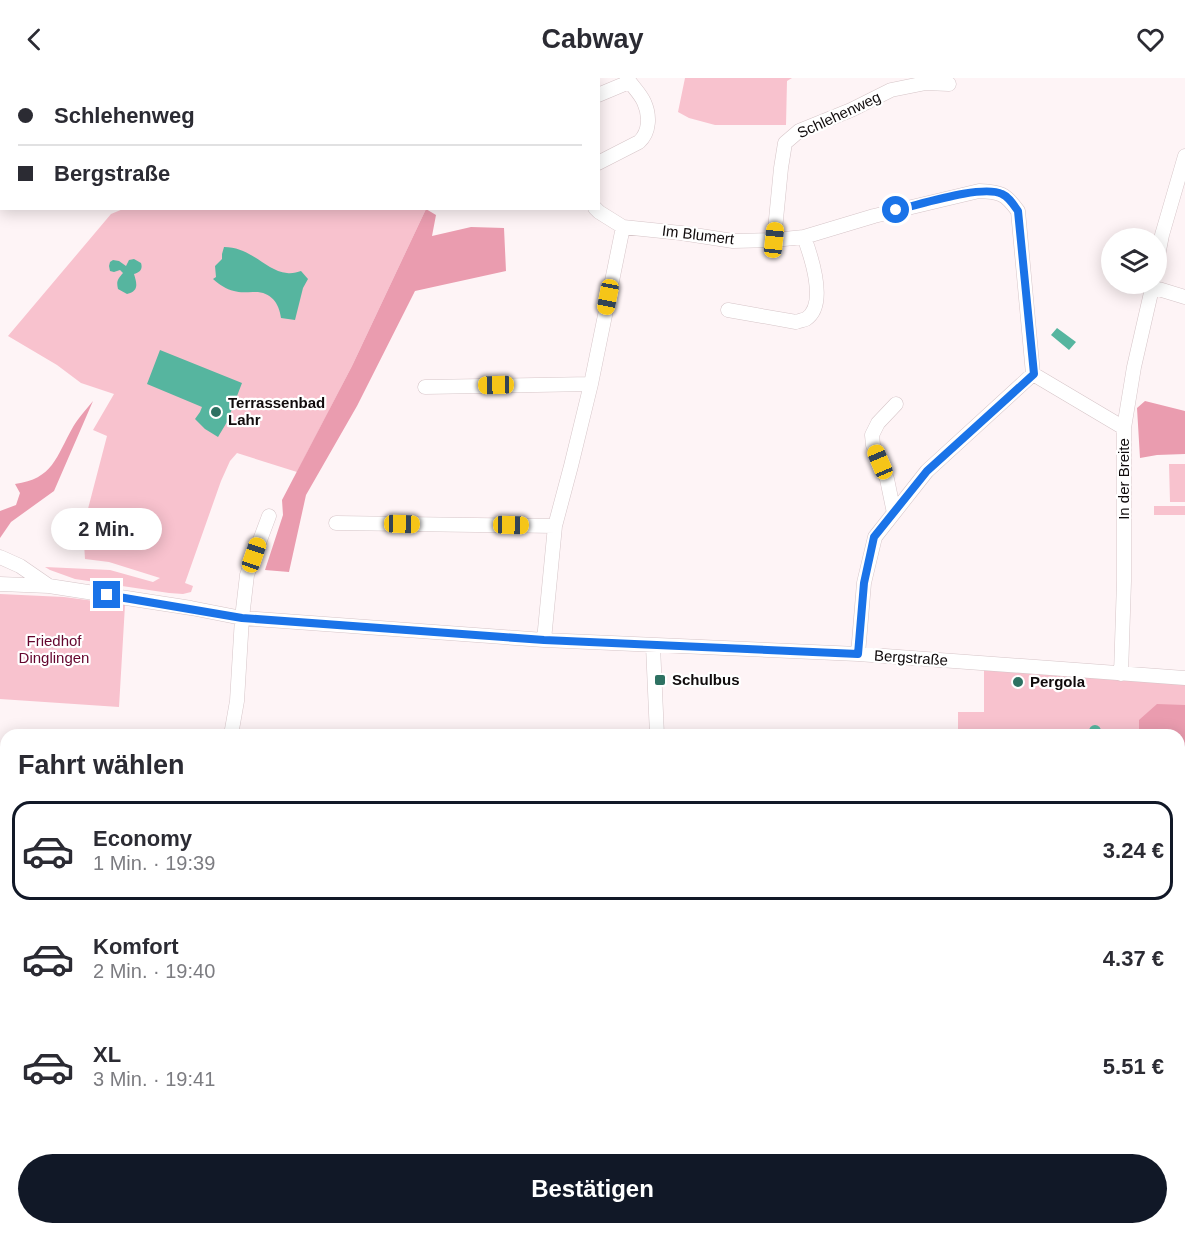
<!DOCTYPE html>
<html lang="de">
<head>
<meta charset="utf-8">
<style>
	body { margin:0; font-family:Helvetica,sans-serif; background:#f7f7f7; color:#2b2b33; height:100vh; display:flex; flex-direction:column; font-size:22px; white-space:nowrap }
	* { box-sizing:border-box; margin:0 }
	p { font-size:20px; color:#7c7c81 }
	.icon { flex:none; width:33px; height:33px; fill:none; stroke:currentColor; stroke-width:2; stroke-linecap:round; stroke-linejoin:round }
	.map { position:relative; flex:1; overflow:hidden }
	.drawer { position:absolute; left:0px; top:651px; width:1185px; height:506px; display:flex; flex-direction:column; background:#fff; border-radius:18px 18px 0 0; box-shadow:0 3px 15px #0003 }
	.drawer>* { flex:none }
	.hud { position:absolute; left:0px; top:0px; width:600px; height:132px; box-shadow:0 3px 15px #0003; display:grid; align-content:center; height:132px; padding:0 18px; background:#fff }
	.fabs { position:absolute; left:1101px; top:150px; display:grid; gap:12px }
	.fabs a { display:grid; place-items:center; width:66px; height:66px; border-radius:50%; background:#fff; box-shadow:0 3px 15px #0003; font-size:30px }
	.end { position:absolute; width:27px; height:27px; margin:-14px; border:8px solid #1a73e8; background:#fff; box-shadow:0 0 0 3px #fff }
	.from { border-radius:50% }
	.bubble { position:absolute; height:42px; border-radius:21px; background:#fff; box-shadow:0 3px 15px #0003; font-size:20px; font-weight:700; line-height:42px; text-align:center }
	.car { position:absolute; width:18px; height:36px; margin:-18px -9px; border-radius:8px; box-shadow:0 0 4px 2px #0007; background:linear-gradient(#f5c518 24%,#345 0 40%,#f5c518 0 76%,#345 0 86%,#f5c518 0) }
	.hud b { display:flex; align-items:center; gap:21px; height:57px; font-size:22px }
	.hud b+b { border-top:2px solid #e1e1e2 }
	.hud i { width:15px; height:15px; background:#2b2b33 }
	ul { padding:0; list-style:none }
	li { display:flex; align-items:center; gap:18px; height:99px; margin:0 12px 9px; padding:0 6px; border:3px solid transparent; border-radius:18px }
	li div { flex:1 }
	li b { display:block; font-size:22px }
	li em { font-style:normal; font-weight:700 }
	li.on { border-color:#111827 }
	li>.icon { width:54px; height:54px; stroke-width:1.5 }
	h2 { padding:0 18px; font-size:27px; line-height:72px }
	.button { display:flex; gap:12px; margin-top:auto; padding:12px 18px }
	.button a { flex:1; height:69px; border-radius:36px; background:#111827; color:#fff; font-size:24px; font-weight:700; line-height:69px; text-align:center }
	header { display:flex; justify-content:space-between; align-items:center; height:78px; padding:0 18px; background:#fff; font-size:27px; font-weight:700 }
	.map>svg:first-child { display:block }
	.green { fill:#f8c2ce }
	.forest { fill:#ea9caf }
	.water { fill:#56b59f }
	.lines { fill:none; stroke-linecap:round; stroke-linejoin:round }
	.canal { stroke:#56b59f; stroke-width:12 }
	.minor-casing { stroke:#d6c5c8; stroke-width:15 }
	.minor { stroke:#fff; stroke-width:14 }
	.route { stroke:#1a73e8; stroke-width:8 }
	.poi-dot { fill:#2e7162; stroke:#fff; stroke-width:2 }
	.labels { text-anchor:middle; stroke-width:4.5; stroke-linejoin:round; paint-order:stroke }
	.street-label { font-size:15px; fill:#100b0c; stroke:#fff }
	.poi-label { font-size:15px; font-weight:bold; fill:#100b0c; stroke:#fff; text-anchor:start }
	.park-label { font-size:15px; fill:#64062e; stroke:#fff }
</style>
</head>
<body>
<header><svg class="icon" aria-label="back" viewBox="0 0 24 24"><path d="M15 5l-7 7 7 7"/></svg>Cabway<svg class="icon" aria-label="heart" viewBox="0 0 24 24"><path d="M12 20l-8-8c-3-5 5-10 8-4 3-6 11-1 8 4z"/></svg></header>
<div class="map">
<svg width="1185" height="1156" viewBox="0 0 1185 1156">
	<rect width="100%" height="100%" fill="#fef4f6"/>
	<!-- green -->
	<path class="green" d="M685,0h107l-5,3 -1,44h-71l-26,-7 -11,-6z
		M123,131h303l-74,157 -55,106 -60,-19 -7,8 -9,20 -36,102 8,3 -2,6 -8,2 -14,-1 -94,-14 -25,-9 -5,-3 65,3 43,12 7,-4 -51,-16 -24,-3 -2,-31 24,-92 -14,-6 21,-36 -33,-11 -24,-18 -49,-29 103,-122z
		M1169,386h16v38h-15z
		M1154,428h31v9h-31z
		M0,516l64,3 61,8 -6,102 -119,-8z
		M984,592l201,13v288h-6v-236h-221v-23h26z"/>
	<!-- forest -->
	<path class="forest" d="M426,131l10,6 -4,21 39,-9 33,1 2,43 -91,20 -58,115 -51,89 -17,77 -24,-2 18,-55 -1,-15 70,-134z
		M93,323l-39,90 -43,31 -11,16v-27l16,-6 4,-12 -5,-9c38,-5 41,-27 58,-57 5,-9 13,-17 20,-26z
		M1145,323l40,10v43l-28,1 -17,3 -3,-50z
		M1157,626l28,1v119h-6v-89h-40v-15z"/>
	<!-- water -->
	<path class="water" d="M224,169c28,0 41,24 63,26 5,1 10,-1 14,-2l7,8 -5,9 -8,32 -14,-2c-2,-16 -11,-27 -28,-26 -6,0 -13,1 -19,-1 -8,-2 -14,-6 -21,-12l3,-2 -1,-11 7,-7v-5z
		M134,181l7,4c2,6 -1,9 -7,11 3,10 5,17 -7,20l-9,-5c-2,-8 0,-10 5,-16l-3,-3 -6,2 -4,-1 -1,-5 1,-4 3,-2 6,1 7,5 3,-6z
		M1057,250l19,14 -7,8 -18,-15z
		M160,272l82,33 -15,39 -9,15 -13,-8 -10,-10 5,-7 2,-5 -55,-23z
		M1185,782v60l-6,-1v-58z"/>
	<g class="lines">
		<!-- canal -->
		<path class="canal" d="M1095,653v4"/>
		<defs>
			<path id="minor" d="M598,17l31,-13
				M598,85l41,-21c11,-10 11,-27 5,-40 -4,-9 -12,-16 -17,-24
				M623,149l58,6 52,8 41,-1 30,-3 70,-21 105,-25c21,1 26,2 39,20l15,163 -106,97 -52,66 -11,46 -6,71
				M774,162l7,-72 4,-25 14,-12 52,-21 40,-20 35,-7 23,1
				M1156,188l6,-31 23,-79
				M1152,209l33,10
				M728,232l68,12c3,-1 7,-2 10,-3 22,-14 5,-63 -2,-82
				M1033,296l91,54
				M425,309l166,-3
				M894,435l-7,-34 -14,-34 -1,-10 6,-12 18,-19
				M336,445l219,3
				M0,479l20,9 29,20
				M0,506l49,2 142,22 51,10 302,22 314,14 327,24
				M544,562l11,-114 16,-60 20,-82 32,-157 -24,-15 -4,-4
				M653,568l4,89
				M1121,596l3,-93v-153l10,-61 19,-83
				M231,657l6,-34 5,-83 5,-43 22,-59
				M0,788l6,1
				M1179,913l6,-1
				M0,1083l6,1
				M234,1150l8,6
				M457,1150l1,6
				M919,1150v6
				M293,1156l6,-6
				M1062,1156v-6"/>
		</defs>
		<!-- minor casing -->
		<use href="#minor" class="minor-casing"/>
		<!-- minor -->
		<use href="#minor" class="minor"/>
	</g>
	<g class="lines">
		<!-- route -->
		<path class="route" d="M107,517l135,23 302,22 314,14 6,-71 10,-46 53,-66 107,-97 -16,-163c-5,-7 -9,-14 -16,-17 -20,-10 -83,11 -106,16"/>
	</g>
	<!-- markers -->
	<g class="poi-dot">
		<circle cx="216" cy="334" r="6"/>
		<rect x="654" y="596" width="12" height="12" rx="3"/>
		<circle cx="1018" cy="604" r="6"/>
	</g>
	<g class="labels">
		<!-- street labels -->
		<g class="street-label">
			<text transform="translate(839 37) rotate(-25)" y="5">Schlehenweg</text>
			<text transform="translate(698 157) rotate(7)" y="5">Im Blumert</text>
			<text transform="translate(1124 401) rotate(-90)" y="5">In der Breite</text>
			<text transform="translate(911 580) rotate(4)" y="5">Bergstraße</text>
		</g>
		<!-- poi labels -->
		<g class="poi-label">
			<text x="228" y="330">Terrassenbad<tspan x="228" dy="17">Lahr</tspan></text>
			<text x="672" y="607">Schulbus</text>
			<text x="1030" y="609">Pergola</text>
		</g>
		<!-- park labels -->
		<g class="park-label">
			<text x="54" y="568">Friedhof<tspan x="54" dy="17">Dinglingen</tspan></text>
		</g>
	</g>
</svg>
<div class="fabs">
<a><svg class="icon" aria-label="layers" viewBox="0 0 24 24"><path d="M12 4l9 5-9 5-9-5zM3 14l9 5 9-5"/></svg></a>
</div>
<i class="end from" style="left:896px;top:132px"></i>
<i class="end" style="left:107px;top:517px"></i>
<div class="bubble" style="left:51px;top:430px;width:111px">2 Min.</div>
<i class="car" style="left:774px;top:162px;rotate:6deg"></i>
<i class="car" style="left:608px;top:219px;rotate:191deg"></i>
<i class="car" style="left:496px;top:307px;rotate:269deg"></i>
<i class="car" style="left:880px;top:384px;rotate:337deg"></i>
<i class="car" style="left:402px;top:446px;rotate:91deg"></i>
<i class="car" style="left:511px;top:447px;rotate:91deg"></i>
<i class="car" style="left:254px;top:477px;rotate:19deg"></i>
<div class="hud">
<b><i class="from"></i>Schlehenweg</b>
<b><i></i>Bergstraße</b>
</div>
<section class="drawer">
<h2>Fahrt wählen</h2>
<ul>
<li class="on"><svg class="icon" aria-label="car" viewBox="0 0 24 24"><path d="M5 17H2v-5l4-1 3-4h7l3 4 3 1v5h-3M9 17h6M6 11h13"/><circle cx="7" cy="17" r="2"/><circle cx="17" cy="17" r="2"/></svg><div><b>Economy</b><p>1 Min. · 19:39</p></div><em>3.24 €</em></li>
<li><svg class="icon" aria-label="car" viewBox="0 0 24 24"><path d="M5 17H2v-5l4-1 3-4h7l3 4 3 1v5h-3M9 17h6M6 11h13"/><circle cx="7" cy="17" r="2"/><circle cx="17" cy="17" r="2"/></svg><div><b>Komfort</b><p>2 Min. · 19:40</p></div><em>4.37 €</em></li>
<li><svg class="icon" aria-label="car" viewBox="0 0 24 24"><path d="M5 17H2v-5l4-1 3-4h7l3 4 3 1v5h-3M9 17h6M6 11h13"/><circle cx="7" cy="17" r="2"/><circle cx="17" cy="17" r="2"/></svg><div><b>XL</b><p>3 Min. · 19:41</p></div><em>5.51 €</em></li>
</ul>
<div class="button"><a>Bestätigen</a></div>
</section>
</div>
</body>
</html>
